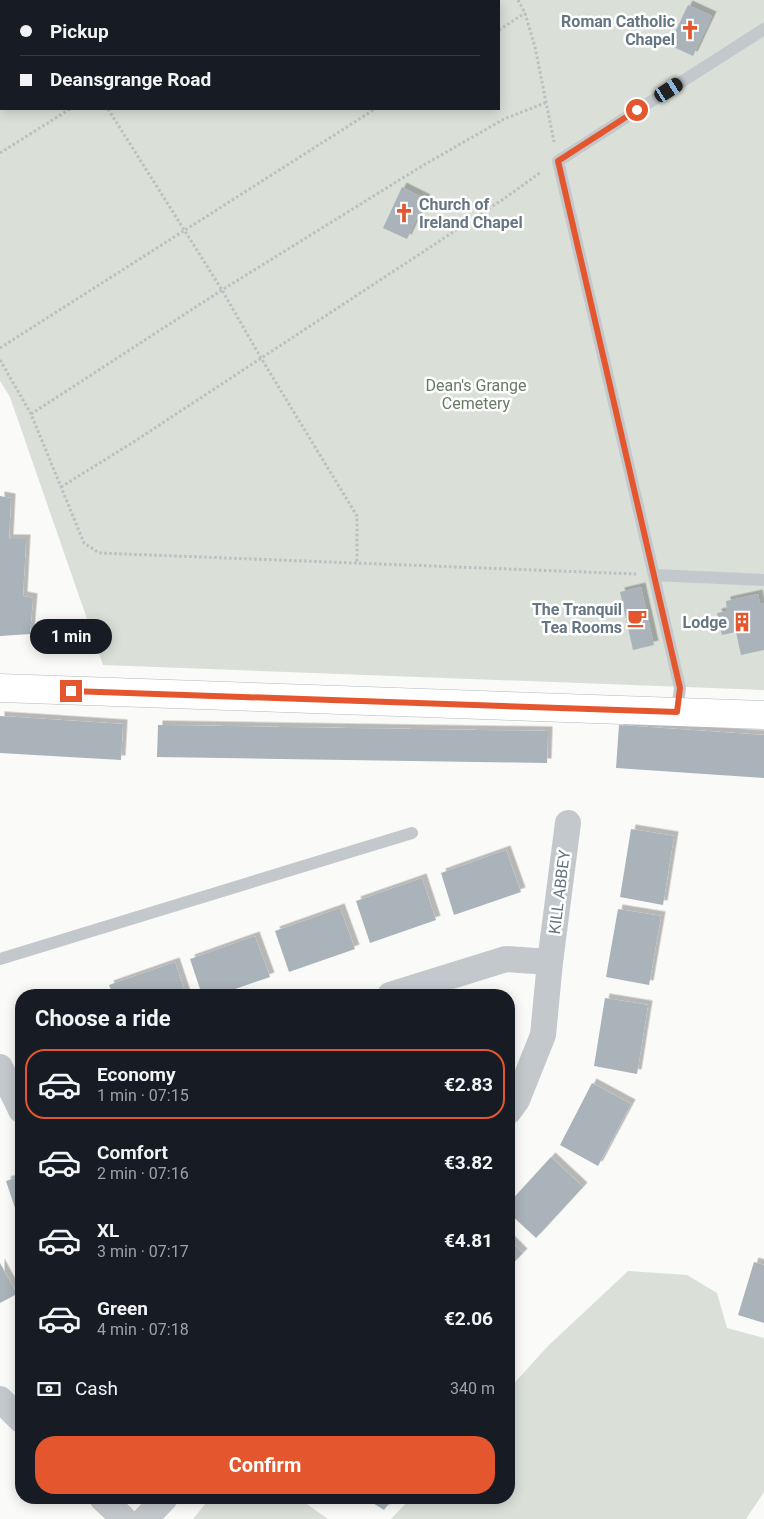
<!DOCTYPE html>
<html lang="en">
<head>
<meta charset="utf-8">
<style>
	body { margin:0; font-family:Roboto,sans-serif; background:#20242c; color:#f1f3f6; height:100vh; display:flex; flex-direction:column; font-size:19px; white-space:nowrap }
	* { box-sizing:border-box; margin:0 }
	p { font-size:16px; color:#9ea1a6 }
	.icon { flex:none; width:28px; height:28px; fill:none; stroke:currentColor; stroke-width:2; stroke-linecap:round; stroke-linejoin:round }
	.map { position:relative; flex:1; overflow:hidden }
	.sheet { position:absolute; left:15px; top:989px; width:500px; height:515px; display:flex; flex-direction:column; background:#171b24; border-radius:20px; box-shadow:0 2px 12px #0003 }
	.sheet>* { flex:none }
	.banner { position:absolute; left:0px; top:0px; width:500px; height:110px; box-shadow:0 2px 12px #0003; display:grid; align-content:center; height:110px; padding:0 20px; background:#171b24 }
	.end { position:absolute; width:22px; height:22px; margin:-11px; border:6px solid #e4572e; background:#fff; box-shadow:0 0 0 2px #fff }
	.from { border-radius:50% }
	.bubble { position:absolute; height:35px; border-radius:18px; background:#171b24; box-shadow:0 2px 12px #0003; font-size:16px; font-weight:700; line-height:35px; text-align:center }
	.car { position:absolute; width:15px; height:30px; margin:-15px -8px; border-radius:6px; box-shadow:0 0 4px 1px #0007; background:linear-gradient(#222 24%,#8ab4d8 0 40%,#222 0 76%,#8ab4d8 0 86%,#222 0) }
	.banner b { display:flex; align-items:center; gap:18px; height:48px; font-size:19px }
	.banner b+b { border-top:1px solid #363941 }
	.banner i { width:12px; height:12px; background:#f1f3f6 }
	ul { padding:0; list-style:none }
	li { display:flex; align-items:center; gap:15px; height:70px; margin:0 10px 8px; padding:0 10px; border:2px solid transparent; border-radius:20px }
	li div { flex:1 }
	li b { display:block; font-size:19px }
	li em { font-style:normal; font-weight:700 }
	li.current { border-color:#e4572e }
	li>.icon { width:45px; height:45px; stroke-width:1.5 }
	h2 { padding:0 20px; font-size:22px; line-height:60px }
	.pay { display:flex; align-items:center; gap:12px; height:55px; padding:0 20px; font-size:19px }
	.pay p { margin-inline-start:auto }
	.cta { display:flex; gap:10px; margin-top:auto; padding:10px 20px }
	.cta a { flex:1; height:58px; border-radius:20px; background:#e4572e; color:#fff; font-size:20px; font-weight:700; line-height:58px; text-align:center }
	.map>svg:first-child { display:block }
	.green { fill:#dadfd7; fill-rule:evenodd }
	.building { fill:#aab3b9; filter:url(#shadow) }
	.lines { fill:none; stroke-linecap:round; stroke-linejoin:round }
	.secondary-casing { stroke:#b3babf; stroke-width:29 }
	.path { stroke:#bbbfc2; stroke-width:3; stroke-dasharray:2.5 2.5; stroke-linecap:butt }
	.lane { stroke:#c3c8cc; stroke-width:12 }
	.street { stroke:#c3c8cc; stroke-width:26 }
	.secondary { stroke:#fff; stroke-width:28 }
	.route { stroke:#e4572e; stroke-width:6 }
	.labels { text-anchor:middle; stroke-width:5; stroke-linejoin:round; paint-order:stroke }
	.poi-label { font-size:16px; font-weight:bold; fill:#657683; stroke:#fff; text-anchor:end }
	.park-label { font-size:16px; fill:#687a64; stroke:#fff }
	.street-label { font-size:16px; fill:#657683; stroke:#fff }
</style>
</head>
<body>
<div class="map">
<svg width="764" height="1519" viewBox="0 0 764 1519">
	<defs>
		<filter id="shadow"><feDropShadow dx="4.5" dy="-4.5" stdDeviation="0" flood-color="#0004"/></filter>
	</defs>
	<rect width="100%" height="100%" fill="#fafaf8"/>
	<!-- green -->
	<path class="green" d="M0,0h764v690l-661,-25 -93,-268 -10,-16zM1,1h498v108h-498z
		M628,1271l59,4 30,18 10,35 37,10v154l-18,27h-355l20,-21h98v-109l38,-42z
		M210,1498h88l30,21h-135z"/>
	<!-- building -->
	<path class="building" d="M688,5l24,11 -19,40 -24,-11z
		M402,187l24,12 -19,40 -24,-11z
		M0,496l11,2 -2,41h17l-3,57 10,2 -3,36 -30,2z
		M641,587l13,58 -21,5 -13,-58z
		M758,594l2,10 4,-1v47l-23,5 -5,-23 -14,3 -5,-22 10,-2 -1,-10z
		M0,716l123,8 -2,36 -121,-7z
		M158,725l390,6 -1,32 -390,-6z
		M619,725l145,10v43l-148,-10z
		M631,829l43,7 -11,69 -43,-8z
		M506,850l15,42 -67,23 -13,-42z
		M422,878l14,42 -66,23 -14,-42z
		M340,908l15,41 -66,23 -14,-41z
		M618,909l43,7 -12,69 -43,-8z
		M255,936l15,41 -52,18h-16l-12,-36z
		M175,962l11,33h-73l-4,-10z
		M605,998l43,7 -11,69 -43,-8z
		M592,1083l39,21 -33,62 -38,-21z
		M551,1157l32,30 -47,51 -27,-25v-10z
		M21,1176v50l-15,-45z
		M509,1239l14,14 -14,14z
		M754,1262l10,3v58l-26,-8z
		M0,1263l17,31 -17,9z
		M365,1498h28l-9,12z"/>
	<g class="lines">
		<defs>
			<path id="secondary" d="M0,688l764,27"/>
		</defs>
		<!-- secondary casing -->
		<use href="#secondary" class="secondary-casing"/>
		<!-- path -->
		<path class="path" d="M40,0v1
			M518,0l7,13 10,34 19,95
			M232,1l2,-1
			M499,30l26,-17
			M108,109l114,181 39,68 96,158v47
			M0,153l70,-44
			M0,348l375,-239
			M0,360l31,54 53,129 15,10 537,21
			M31,414l191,-124 200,-124 82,-47 41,-16
			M61,487l74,-46 370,-243 36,-26"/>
		<!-- lane -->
		<path class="lane" d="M654,575l110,5
			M677,712l3,-24 -122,-527 206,-132
			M0,959l412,-126"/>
		<!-- street -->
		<path class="street" d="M390,995l116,-36 44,3
			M0,1067l21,43
			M509,1111l8,-11 26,-65 7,-73 18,-139
			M0,1399l21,21
			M102,1498l22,21
			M145,1519l20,-21"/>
		<!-- secondary -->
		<use href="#secondary" class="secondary"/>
	</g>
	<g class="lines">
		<!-- route -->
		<path class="route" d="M71,691l606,21 3,-24 -122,-527 79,-51"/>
	</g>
	<!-- icons -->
	<defs>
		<symbol id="church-bare" viewBox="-9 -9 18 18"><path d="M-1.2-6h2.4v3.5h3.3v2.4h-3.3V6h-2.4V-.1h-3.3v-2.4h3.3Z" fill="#e4572e" stroke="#fff" stroke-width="2.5" paint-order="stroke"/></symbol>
		<symbol id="cafe-bare" viewBox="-9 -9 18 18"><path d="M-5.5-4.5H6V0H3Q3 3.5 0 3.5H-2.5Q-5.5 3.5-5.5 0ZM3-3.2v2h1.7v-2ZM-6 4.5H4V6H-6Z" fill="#e4572e" stroke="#fff" stroke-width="2.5" paint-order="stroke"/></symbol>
		<symbol id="building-bare" viewBox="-9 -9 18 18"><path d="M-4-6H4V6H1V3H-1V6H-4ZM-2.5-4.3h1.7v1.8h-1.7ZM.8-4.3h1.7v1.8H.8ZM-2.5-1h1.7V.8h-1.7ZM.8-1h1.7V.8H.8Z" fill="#e4572e" stroke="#fff" stroke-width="2.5" paint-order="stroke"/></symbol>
	</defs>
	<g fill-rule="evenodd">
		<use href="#church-bare" x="676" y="16" width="28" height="28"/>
		<use href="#church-bare" x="390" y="199" width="28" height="28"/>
		<use href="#cafe-bare" x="623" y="604" width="28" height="28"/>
		<use href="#building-bare" x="728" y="608" width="28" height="28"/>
	</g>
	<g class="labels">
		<!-- poi labels -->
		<g class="poi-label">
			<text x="675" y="27">Roman Catholic<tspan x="675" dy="18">Chapel</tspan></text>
			<text x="419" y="210" text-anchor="start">Church of<tspan x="419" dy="18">Ireland Chapel</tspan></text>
			<text x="622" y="615">The Tranquil<tspan x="622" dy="18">Tea Rooms</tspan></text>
			<text x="727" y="628">Lodge</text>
		</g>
		<!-- park labels -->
		<g class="park-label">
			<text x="476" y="391">Dean's Grange<tspan x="476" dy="18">Cemetery</tspan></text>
		</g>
		<!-- street labels -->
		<g class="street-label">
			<text transform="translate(559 892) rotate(-83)" y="6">KILL ABBEY</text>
		</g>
	</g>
</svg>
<i class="end from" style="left:637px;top:110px"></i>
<i class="end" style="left:71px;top:691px"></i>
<div class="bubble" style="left:30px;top:619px;width:82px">1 min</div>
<i class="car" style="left:669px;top:90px;rotate:57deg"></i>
<div class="banner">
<b><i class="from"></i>Pickup</b>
<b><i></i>Deansgrange Road</b>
</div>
<section class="sheet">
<h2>Choose a ride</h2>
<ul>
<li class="current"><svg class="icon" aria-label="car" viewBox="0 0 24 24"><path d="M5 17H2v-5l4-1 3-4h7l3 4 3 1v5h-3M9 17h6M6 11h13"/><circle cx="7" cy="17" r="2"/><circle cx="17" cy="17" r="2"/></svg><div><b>Economy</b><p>1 min · 07:15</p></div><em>€2.83</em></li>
<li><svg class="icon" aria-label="car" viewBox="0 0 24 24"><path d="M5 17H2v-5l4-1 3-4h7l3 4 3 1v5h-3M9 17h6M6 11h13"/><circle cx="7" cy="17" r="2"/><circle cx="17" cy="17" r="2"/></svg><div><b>Comfort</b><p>2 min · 07:16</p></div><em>€3.82</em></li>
<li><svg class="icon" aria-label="car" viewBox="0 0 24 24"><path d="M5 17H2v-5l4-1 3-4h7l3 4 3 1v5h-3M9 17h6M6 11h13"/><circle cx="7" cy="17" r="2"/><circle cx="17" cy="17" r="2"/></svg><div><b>XL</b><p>3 min · 07:17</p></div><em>€4.81</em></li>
<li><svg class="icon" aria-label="car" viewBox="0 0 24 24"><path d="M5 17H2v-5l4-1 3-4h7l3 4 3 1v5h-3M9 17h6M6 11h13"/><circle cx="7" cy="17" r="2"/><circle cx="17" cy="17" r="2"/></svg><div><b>Green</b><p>4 min · 07:18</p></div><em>€2.06</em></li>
</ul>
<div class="pay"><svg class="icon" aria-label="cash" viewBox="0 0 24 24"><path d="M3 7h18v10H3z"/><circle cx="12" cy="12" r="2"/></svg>Cash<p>340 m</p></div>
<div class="cta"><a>Confirm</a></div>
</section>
</div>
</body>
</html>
